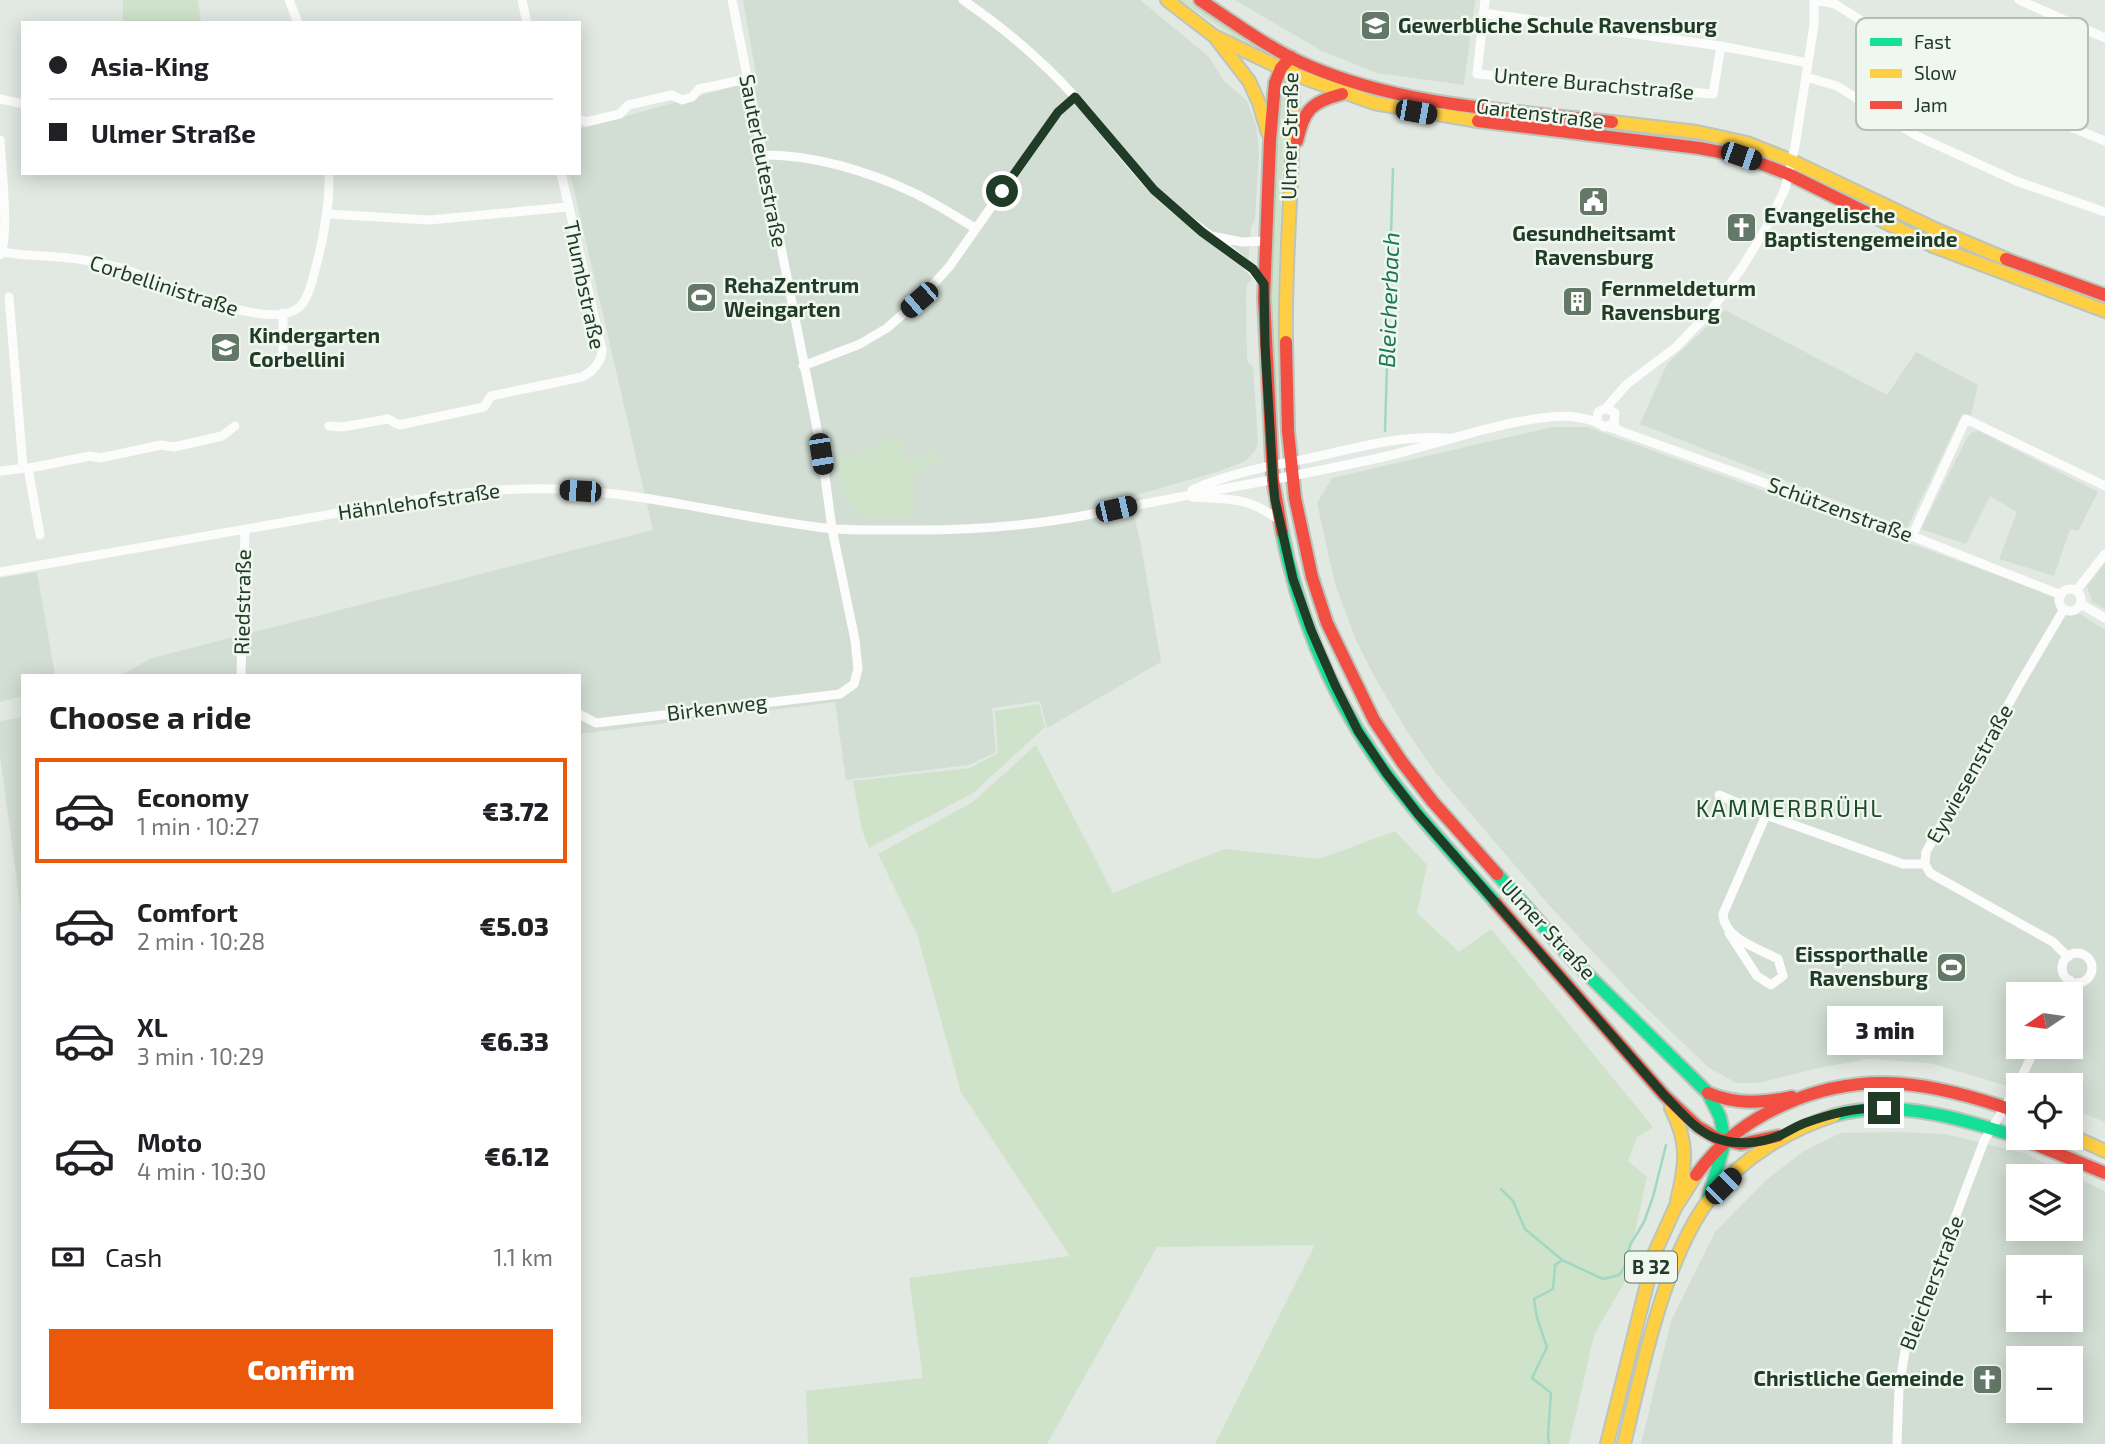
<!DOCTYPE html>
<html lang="en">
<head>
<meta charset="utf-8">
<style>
	body { margin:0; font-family:"Exo 2",sans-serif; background:#f6f6f6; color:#202124; height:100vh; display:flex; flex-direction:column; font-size:26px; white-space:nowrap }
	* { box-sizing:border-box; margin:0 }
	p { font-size:23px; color:#757577 }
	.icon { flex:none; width:38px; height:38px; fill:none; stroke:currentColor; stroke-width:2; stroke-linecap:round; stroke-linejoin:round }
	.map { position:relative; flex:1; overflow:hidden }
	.sheet { position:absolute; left:21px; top:674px; width:560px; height:749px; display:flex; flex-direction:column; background:#fff; border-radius:0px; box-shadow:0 4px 18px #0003 }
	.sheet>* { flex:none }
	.banner { position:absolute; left:21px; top:21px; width:560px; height:154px; border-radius:0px; box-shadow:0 4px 18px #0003; display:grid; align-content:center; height:154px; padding:0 28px; background:#fff }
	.needle { width:46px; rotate:257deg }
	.tools { position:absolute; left:2006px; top:982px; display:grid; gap:14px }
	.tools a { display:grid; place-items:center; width:77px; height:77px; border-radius:0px; background:#fff; box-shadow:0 4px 18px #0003; font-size:35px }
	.end { position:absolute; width:32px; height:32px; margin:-16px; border:9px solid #203b26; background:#fff; box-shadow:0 0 0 4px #fff }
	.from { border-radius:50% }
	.bubble { position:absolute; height:49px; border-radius:0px; background:#fff; box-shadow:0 4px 18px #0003; font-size:23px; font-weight:800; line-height:49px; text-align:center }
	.car { position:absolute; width:21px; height:42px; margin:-21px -10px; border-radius:9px; box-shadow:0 0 5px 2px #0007; background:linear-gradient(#222 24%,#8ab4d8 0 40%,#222 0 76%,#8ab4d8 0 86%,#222 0) }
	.banner b { display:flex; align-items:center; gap:24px; height:66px; font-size:26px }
	.banner b+b { border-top:2px solid #e0e0e0 }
	.banner i { width:18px; height:18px; background:#202124 }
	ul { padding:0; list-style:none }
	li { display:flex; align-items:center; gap:21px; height:105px; margin:0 14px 10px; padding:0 14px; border:4px solid transparent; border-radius:0px }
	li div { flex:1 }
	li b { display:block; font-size:26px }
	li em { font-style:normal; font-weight:800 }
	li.current { border-color:#ea580c }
	li>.icon { width:63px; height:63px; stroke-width:1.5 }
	h2 { padding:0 28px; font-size:32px; line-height:84px }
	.pay { display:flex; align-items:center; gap:18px; height:77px; padding:0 28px; font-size:26px }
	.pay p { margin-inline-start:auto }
	.cta { display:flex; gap:14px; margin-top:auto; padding:14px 28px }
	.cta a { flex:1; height:80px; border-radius:0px; background:#ea580c; color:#fff; font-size:28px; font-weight:800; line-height:80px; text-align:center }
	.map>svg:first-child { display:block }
	.built { fill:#d2ded3; fill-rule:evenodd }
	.green { fill:#cfe2ca }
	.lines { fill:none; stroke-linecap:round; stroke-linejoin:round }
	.stream { stroke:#a1d8c4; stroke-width:2.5 }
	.fast-casing { stroke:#bbc5bc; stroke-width:16 }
	.slow-casing { stroke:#bbc5bc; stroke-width:16 }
	.jam-casing { stroke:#bbc5bc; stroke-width:16 }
	.street { stroke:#fbfcfb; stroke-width:9 }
	.fast { stroke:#16e098; stroke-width:12 }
	.slow { stroke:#ffcf43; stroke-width:12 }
	.jam { stroke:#f24e42; stroke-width:12 }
	.route { stroke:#203b26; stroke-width:9 }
	.labels { text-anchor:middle; stroke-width:5; stroke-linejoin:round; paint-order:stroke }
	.shield { fill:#f0f7ef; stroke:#5e7362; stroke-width:2 }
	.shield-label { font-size:19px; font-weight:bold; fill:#203b26 }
	.poi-label { font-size:21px; font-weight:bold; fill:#203b26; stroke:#f0f7ef; text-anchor:start }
	.street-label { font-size:21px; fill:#203b26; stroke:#f0f7ef }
	.water-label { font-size:23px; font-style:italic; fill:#197758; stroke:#f0f7ef }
	.neighbourhood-label { font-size:23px; letter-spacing:2px; fill:#1c4d28; stroke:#f0f7ef }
	.key { fill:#f0f7ef; stroke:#b2bfb3; stroke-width:2 }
	.key-label { font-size:19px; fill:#203b26 }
</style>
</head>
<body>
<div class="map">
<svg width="2105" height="1444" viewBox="0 0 2105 1444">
	<rect width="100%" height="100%" fill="#e2e8e2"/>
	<!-- built -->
	<path class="built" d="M743,0h397l68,56 16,25 23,20 9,23 3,29 -4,65 -4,9 -3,38 5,4 -2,12 -4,2 -1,17 1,61 6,6 5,75 -3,9 -10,10 -28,11 -88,25 11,43 21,122 -114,66 -7,-27 -48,7 4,44 -27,13 -123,15 -11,-78 -256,32v-58h-460l33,-18 501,-128 -83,-357h9v-44l178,-49z
		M1235,0h240l-11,85 -87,-12 -55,-22z
		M1725,310l162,85 29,-43 62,33 -7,31 -9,-2 -55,114 -267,-104 27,-60z
		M1552,427h35l460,166 58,37v492l-35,-14v-23h-52v4l-89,-26 -60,-4 -46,8 -65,16h-22l-28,-16 -71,-68 -88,-94 -113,-132 -28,-40 -33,-55 -19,-38 -21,-56 -18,-81 15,-25zM2018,994h52v52h-52z
		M1979,431l119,61 -20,39 -8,-2 -16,47 -55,-17 18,-47 -27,-16 -24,48 -45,-15 46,-91 5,-6z
		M2105,563v46l-13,-7 -5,-16z
		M37,572l18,103 -32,1v20l-23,6v-124z
		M23,717v210l-23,-172v-34z
		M1895,1132l50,2 78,19 82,38v253h-464l30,-123 44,-89 51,-52 38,-29 37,-18zM2018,1176h52v52h-52zM2018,1267h52v53h-52zM2018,1358h52v52h-52z"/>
	<!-- green -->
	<path class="green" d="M123,0h75l3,23h-78z
		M1180,0h10l72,47 5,8 -30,-16z
		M1278,91l7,1 -7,200 4,134h-3c-2,-45 -7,-89 -7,-135 0,-66 4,-133 6,-200z
		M898,436l11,25 28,-12 4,11 -28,13 1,44c-12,0 -42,1 -51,-2 -20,-7 -24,-36 -28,-53z
		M1039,704l6,23 -72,66 -104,55 -7,-18 -9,-49 117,-13 28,-15 -3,-42z
		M1036,745l77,148 111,-44 96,10 75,-28 32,34 -10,48 42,39 32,-23 162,198 -16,10 -9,24 19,16 -23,106 -30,52 -25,109h-354l100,-199 -158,2 -110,197h-239l-2,-53 117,-13 -14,-100 161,-22 -109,-164 -44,-158 -39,-80 95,-52z"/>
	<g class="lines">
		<!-- stream -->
		<path class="stream" d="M1385,431l8,-262
			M1501,1189l12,12 12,28 36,30
			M1549,1444l-1,-9 3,-42 -19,-15 15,-31 -10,-29 -3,-19 19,-10 2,-24 7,-5 41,19 16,-4 5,-7 6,-23 14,-23 9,-25 13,-52"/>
		<defs>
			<path id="fast" d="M1282,532c15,78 46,156 91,222 36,53 80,100 123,149
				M1497,874l75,85 136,134 12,24 5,24 -17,59
				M1835,1115c61,-16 125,3 183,22"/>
			<path id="slow" d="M1167,0l47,36 79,38 81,29 104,18
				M1215,37l34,44 10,22 9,30
				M1612,122l85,10 50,11 45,18 145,69 69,29
				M1873,216l60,30 172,65
				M1286,342c-2,-95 11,-190 5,-285
				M1671,1108c18,35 15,56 6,93
				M2070,1135l35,16
				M1607,1444l48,-192 20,-44 21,-33
				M1624,1444c18,-74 40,-187 87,-247 31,-39 77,-67 124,-82"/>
			<path id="jam" d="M1200,0c35,23 71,50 109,66 96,41 202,44 303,56
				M1478,121l221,27 42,8 47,18 85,42
				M1297,141c7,-31 14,-39 45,-47
				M2006,259l99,36
				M1286,342l2,89 7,67 17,79 15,46 47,97 28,42 31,40 64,72
				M1282,532l-9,-52 -9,-182 6,-158 5,-57 6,-15 10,-11
				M1496,903l168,192 34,32 20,12 23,5 37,-8
				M1708,1093c29,12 54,10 84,4
				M2020,1138l85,35
				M1696,1175c23,-32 51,-54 87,-70 82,-37 153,-22 235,7"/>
		</defs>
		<!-- fast casing -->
		<use href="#fast" class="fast-casing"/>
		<!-- slow casing -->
		<use href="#slow" class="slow-casing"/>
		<!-- jam casing -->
		<use href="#jam" class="jam-casing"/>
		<!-- street -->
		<path class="street" d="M289,0l9,23
			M522,0l5,23
			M963,0c41,28 80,61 113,98 27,30 50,64 79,93 33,34 80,55 109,93
			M1485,0l-8,74 236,20 8,-48
			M1816,0l19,4 117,74 153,63
			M2019,0l86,38
			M1483,13l238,33 87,17
			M1806,77l31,9 80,50 99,45 89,31
			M0,99l23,5
			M579,119l7,3 34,-8 8,-9 44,-10 10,5 10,-3 7,-8 48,-10
			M0,140c1,22 10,99 0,115
			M762,155c50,-1 106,16 152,38 21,10 41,23 61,35
			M327,214l102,6 139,-13
			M1211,236l31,6 23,-1
			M0,251c19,5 39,4 58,6 22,1 43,6 63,11 34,10 156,72 182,35 8,-11 10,-27 14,-40 7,-29 13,-60 12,-90
			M9,297l14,170
			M283,313v42
			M803,366l57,-22 27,-16 32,-28 30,-33 109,-155 17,-15
			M1606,408l9,5 -1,10 2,6
			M1597,421l1,-9 8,-4 21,-24 49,-37 33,-34 34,-47 26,-43 16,-34 10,-43 19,-121v-25
			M329,426l13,1 46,-8 11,6 85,-18 7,-11 91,-19c10,-5 20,-15 20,-27l-41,-177
			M1609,427l303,109 149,59
			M28,468l12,67
			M0,471l35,-4 55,-11 10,2 61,-13 13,2 48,-11 13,-10
			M1192,490c38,-17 82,-25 123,-33 44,-10 87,-22 132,-19
			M1192,497c39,3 56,-1 88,24
			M1912,536l54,-117 139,67
			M0,572c105,-19 210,-37 315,-55 80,-14 161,-31 243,-28 88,4 173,27 259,38 27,4 55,3 82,3 69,1 136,-4 203,-18 94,-19 188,-34 281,-55 56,-13 110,-34 167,-40 18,-2 41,0 55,10l9,-4
			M2059 600a11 11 0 1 1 22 0a11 11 0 1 1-22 0Z
			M2076,591l29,-37
			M2081,604l24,14
			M2064,609l-42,71 -96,172 -1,12 5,9 123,69 15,15
			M241,676l4,-147
			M579,714l17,9 244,-29 14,-10 4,-15 -3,-29 -23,-111 -10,-75 -90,-454
			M1719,795l47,20 137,49h22
			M1729,933l28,43 14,9 12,-9 -5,-17c-20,-11 -54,-20 -55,-45l43,-99
			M2062 968a15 15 0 1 1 30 0a15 15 0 1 1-30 0Z
			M2063,994l7,-14
			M2018,1085l18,-39
			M1897,1444l2,-56 6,-37 79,-210 34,-56"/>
		<!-- fast -->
		<use href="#fast" class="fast"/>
		<!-- slow -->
		<use href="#slow" class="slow"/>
		<!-- jam -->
		<use href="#jam" class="jam"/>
	</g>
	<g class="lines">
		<!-- route -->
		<path class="route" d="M1002,191l56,-79 17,-15 79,93 48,42 51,37 11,15 1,60 8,136 2,20 18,79 18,51 24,55 23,46 29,43 31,40 246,281c14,14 30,34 49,42 21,9 47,7 68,-2 8,-4 16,-9 24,-12 24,-9 54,-16 79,-15"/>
	</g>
	<!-- icons -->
	<defs>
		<symbol id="school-square" viewBox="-11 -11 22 22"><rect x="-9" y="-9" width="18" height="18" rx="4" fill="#647868" stroke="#f0f7ef"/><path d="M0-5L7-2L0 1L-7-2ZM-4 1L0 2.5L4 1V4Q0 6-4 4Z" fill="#fff"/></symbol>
		<symbol id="civic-square" viewBox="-11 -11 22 22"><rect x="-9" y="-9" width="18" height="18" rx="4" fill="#647868" stroke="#f0f7ef"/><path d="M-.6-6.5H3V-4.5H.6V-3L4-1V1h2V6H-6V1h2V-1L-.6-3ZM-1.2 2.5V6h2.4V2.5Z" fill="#fff"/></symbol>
		<symbol id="church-square" viewBox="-11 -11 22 22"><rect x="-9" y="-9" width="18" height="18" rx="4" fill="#647868" stroke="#f0f7ef"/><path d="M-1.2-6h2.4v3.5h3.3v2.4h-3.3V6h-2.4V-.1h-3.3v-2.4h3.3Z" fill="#fff"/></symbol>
		<symbol id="stadium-square" viewBox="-11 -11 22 22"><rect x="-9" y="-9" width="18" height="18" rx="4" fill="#647868" stroke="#f0f7ef"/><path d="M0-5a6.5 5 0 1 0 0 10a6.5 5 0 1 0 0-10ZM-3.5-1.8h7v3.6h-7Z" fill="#fff"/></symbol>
		<symbol id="building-square" viewBox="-11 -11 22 22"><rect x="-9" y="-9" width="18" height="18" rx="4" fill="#647868" stroke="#f0f7ef"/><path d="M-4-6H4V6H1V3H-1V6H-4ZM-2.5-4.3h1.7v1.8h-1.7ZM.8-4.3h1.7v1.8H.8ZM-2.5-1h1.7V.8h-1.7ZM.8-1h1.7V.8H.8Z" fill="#fff"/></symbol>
	</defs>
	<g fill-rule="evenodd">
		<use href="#school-square" x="1358" y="8" width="35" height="35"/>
		<use href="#civic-square" x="1576" y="184" width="35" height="35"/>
		<use href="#church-square" x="1724" y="210" width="35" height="35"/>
		<use href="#stadium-square" x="684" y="280" width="35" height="35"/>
		<use href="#building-square" x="1560" y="284" width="35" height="35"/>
		<use href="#school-square" x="208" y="330" width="35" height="35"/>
		<use href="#stadium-square" x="1934" y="950" width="35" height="35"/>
		<use href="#church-square" x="1970" y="1362" width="35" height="35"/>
	</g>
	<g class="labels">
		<!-- shield labels -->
		<rect class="shield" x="1625" y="1251.5" width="52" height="31" rx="5"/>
		<g class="shield-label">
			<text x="1651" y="1274">B 32</text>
		</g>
		<!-- poi labels -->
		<g class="poi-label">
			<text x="1398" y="33">Gewerbliche Schule Ravensburg</text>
			<text x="1764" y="223">Evangelische<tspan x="1764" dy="24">Baptistengemeinde</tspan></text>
			<text x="1594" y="241" text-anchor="middle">Gesundheitsamt<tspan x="1594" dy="24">Ravensburg</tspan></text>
			<text x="724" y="293">RehaZentrum<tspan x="724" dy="24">Weingarten</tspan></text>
			<text x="1601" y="296">Fernmeldeturm<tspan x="1601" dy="24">Ravensburg</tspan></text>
			<text x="249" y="343">Kindergarten<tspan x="249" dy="24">Corbellini</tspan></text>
			<text x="1928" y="962" text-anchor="end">Eissporthalle<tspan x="1928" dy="24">Ravensburg</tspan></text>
			<text x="1964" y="1386" text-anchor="end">Christliche Gemeinde</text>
		</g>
		<!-- street labels -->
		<g class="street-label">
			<text transform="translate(1594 84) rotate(5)" y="7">Untere Burachstraße</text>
			<text transform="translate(1540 114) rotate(7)" y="7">Gartenstraße</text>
			<text transform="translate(1290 136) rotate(-89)" y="7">Ulmer Straße</text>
			<text transform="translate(763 161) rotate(79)" y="7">Sauterleutestraße</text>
			<text transform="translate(584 285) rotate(78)" y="7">Thumbstraße</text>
			<text transform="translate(164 286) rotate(18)" y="7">Corbellinistraße</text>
			<text transform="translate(419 502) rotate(-8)" y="7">Hähnlehofstraße</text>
			<text transform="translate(1840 510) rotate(20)" y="7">Schützenstraße</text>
			<text transform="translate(243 602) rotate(-89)" y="7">Riedstraße</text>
			<text transform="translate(717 708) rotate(-7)" y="7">Birkenweg</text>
			<text transform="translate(1970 774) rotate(-61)" y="7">Eywiesenstraße</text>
			<text transform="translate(1548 930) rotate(47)" y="7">Ulmer Straße</text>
			<text transform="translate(1932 1283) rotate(-69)" y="7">Bleicherstraße</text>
		</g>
		<!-- water labels -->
		<g class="water-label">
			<text transform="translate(1389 300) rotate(-88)" y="8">Bleicherbach</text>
		</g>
		<!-- neighbourhood labels -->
		<g class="neighbourhood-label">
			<text x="1790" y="817">KAMMERBRÜHL</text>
		</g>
	</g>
	<!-- legend -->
	<rect x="1856" y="18" width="232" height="112" rx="10" class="key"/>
	<rect x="1870" y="38" width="32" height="8" fill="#16e098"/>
	<rect x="1870" y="69" width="32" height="9" fill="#ffcf43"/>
	<rect x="1870" y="101" width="32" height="8" fill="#f24e42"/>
	<g class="key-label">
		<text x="1914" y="49">Fast</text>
		<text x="1914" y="80">Slow</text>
		<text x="1914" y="112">Jam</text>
	</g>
</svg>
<div class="tools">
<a><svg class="needle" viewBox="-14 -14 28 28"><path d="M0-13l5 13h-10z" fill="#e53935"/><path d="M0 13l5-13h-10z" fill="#757577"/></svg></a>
<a><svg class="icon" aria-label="locate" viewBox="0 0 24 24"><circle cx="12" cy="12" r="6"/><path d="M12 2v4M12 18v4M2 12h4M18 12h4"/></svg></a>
<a><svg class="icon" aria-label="layers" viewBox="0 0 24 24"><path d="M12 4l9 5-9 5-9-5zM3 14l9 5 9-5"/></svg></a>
<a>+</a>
<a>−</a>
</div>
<i class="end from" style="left:1002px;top:191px"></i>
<i class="end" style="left:1884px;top:1108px"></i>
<div class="bubble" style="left:1827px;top:1006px;width:116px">3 min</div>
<i class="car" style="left:1416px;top:112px;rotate:100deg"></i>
<i class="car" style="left:1741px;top:156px;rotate:109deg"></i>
<i class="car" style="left:919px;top:300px;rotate:229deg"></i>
<i class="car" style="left:821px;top:454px;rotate:171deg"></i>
<i class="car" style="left:580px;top:491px;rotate:274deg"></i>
<i class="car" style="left:1116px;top:509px;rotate:77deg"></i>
<i class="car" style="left:1723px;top:1186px;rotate:45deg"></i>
<div class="banner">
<b><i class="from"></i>Asia-King</b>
<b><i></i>Ulmer Straße</b>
</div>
<section class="sheet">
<h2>Choose a ride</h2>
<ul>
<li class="current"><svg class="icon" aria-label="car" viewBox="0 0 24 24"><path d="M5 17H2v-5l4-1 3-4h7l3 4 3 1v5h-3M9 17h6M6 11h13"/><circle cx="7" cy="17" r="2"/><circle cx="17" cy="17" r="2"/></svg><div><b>Economy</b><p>1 min · 10:27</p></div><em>€3.72</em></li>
<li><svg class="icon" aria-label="car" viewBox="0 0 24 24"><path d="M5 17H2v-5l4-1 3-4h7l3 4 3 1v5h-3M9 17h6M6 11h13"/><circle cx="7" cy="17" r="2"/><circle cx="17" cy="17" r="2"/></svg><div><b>Comfort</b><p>2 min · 10:28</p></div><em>€5.03</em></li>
<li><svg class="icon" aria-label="car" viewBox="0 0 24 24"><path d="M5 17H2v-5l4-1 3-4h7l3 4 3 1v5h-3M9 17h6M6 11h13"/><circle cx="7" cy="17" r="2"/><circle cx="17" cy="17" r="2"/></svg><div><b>XL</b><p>3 min · 10:29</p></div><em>€6.33</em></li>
<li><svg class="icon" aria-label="car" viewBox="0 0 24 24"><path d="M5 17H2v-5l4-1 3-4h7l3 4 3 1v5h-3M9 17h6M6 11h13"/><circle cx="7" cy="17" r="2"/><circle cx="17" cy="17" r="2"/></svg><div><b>Moto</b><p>4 min · 10:30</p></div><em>€6.12</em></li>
</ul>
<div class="pay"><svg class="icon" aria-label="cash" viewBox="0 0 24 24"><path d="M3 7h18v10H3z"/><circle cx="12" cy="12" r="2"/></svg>Cash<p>1.1 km</p></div>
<div class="cta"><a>Confirm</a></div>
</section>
</div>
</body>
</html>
